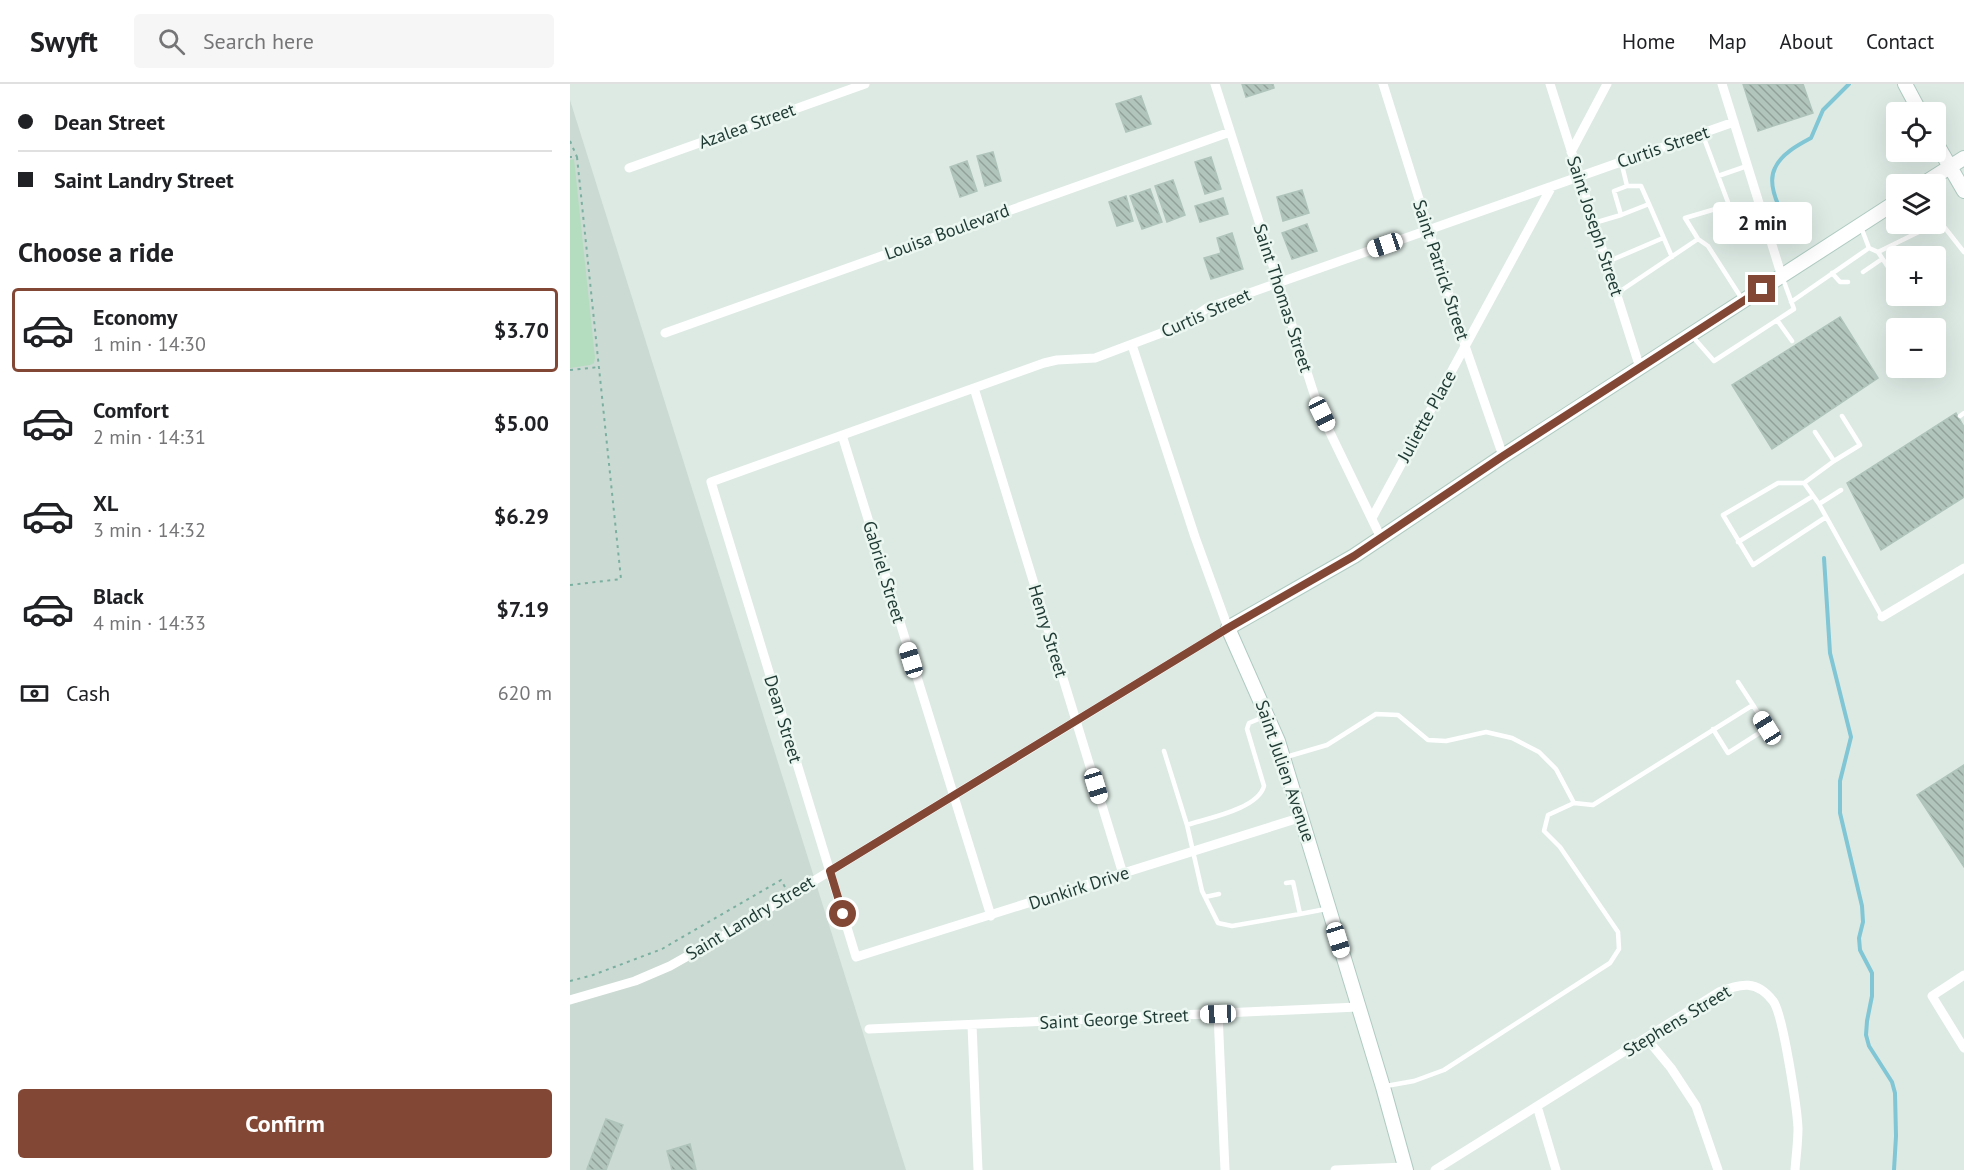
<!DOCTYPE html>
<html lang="en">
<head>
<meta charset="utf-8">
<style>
	body { margin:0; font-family:"PT Sans",sans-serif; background:#f6f6f6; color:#202124; height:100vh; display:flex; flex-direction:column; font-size:22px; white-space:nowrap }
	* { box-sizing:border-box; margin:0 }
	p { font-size:20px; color:#757577 }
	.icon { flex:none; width:33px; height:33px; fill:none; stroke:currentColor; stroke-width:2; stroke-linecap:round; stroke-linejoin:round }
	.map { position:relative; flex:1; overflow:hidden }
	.side { display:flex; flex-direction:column; background:#fff; width:570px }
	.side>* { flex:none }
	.guide { display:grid; align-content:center; height:132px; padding:0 18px; background:#fff }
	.tools { position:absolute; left:1316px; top:18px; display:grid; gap:12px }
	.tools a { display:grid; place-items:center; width:60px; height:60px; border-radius:6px; background:#fff; box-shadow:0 6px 24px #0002; font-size:30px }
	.end { position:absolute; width:27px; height:27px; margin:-14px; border:8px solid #834835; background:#fff; box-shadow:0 0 0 3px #fff }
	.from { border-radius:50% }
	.bubble { position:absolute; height:42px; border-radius:6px; background:#fff; box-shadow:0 6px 24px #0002; font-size:20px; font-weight:700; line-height:42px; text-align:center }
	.car { position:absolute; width:18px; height:36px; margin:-18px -9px; border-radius:8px; box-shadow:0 0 4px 2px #0007; background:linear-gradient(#fff 24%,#345 0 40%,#fff 0 76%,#345 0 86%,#fff 0) }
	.guide b { display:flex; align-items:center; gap:21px; height:57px; font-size:22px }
	.guide b+b { border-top:2px solid #e0e0e0 }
	.guide i { width:15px; height:15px; background:#202124 }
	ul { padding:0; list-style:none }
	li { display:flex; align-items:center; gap:18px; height:84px; margin:0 12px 9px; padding:0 6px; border:3px solid transparent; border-radius:6px }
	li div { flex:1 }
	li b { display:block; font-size:22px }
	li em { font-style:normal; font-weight:700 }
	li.current { border-color:#834835 }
	li>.icon { width:54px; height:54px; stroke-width:1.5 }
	h2 { padding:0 18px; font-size:27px; line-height:72px }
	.pay { display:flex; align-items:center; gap:15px; height:66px; padding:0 18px; font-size:22px }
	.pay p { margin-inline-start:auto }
	.action { display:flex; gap:12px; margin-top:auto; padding:12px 18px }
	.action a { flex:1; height:69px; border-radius:6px; background:#834835; color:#fff; font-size:24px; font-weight:700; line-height:69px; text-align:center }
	header { display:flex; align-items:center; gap:36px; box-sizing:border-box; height:84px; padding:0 30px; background:#fff; border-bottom:2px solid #e0e0e0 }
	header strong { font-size:28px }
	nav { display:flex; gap:33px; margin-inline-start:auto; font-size:21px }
	.search { width:420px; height:54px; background:#f6f6f6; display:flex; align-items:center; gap:15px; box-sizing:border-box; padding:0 21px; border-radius:6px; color:#757577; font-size:22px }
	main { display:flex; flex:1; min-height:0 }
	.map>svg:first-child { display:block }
	.built { fill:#cbdad3 }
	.green { fill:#b4ddbf }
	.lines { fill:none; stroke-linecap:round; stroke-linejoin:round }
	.stream { stroke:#80c6d4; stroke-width:4 }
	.building { fill:url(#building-back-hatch); stroke:#afc4bb; stroke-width:1.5 }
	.secondary-casing { stroke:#afcbc1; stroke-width:16 }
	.path { stroke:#7bb0a0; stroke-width:2; stroke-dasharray:3 4.5; stroke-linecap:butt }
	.lane { stroke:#fff; stroke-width:4.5 }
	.street { stroke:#fff; stroke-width:9 }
	.secondary { stroke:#fff; stroke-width:14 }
	.route { stroke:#834835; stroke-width:8 }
	.labels { text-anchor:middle; stroke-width:5; stroke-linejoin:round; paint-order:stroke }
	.street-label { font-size:18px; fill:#1e3a33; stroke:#edf7f2 }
</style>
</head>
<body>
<header>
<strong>Swyft</strong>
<div class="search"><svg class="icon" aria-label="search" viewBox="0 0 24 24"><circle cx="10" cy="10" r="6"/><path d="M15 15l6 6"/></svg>Search here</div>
<nav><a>Home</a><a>Map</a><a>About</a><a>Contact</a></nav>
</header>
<main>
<section class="side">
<div class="guide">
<b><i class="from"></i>Dean Street</b>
<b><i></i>Saint Landry Street</b>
</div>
<h2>Choose a ride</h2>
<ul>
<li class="current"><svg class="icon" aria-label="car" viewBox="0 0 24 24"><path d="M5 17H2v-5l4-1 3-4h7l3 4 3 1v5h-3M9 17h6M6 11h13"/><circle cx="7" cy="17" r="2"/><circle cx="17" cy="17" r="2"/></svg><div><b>Economy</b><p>1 min · 14:30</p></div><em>$3.70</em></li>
<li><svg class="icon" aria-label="car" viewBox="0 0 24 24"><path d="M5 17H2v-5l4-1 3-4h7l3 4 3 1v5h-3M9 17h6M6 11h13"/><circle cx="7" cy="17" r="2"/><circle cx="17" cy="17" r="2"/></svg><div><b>Comfort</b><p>2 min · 14:31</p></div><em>$5.00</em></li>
<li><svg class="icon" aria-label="car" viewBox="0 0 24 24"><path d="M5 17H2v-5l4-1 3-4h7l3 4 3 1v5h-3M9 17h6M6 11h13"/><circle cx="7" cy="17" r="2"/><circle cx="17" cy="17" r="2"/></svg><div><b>XL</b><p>3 min · 14:32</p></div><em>$6.29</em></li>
<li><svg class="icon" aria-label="car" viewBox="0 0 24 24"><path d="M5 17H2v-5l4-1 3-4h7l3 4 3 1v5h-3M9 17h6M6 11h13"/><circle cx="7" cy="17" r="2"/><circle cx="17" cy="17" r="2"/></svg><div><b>Black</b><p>4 min · 14:33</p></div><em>$7.19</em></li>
</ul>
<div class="pay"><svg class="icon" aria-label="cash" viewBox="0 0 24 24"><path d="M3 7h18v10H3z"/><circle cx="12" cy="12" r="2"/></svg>Cash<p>620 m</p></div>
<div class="action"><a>Confirm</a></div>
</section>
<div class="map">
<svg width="1394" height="1086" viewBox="0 0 1394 1086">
	<defs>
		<pattern id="building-back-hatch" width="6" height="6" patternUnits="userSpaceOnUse" patternTransform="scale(1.5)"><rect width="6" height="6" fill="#b2c5bd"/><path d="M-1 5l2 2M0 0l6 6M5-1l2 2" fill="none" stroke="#90a19a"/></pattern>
	</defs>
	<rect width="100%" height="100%" fill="#ddeae4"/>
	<!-- built -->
	<path class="built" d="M0,16l336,1070h-336z"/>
	<!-- green -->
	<path class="green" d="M4,75l21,199 -1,5 -4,2 -20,3v-208z"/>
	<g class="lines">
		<!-- stream -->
		<path class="stream" d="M1230,157c-12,-16 -36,-52 -25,-73 6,-14 23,-23 36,-30l12,-28 26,-26
			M1254,474l6,95 21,84 -11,44v32l22,93 1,16 -4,16 1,12 12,23v23l-5,25 -1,14 3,11 23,36 3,11 1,43 -2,34"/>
	</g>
	<!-- building -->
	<path class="building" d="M672,0h31l1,4 -28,9z
		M1173,0h60l10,29 -55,18z
		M571,12l10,28 -25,8 -10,-28z
		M423,68l8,29 -16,5 -8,-30z
		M641,73l10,32 -16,5 -10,-32z
		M397,77l10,30 -17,6 -10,-30z
		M603,96l12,35 -18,7 -12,-36z
		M580,105l12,33 -20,7 -12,-33z
		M732,106l7,23 -26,8 -6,-24z
		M556,112l7,25 -16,5 -8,-24z
		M653,114l5,16 -28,8 -5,-16z
		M737,140l10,27 -25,8 -10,-26z
		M662,149l11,36 -32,10 -7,-21 17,-5 -4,-15z
		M1270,233l38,61 -106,71 -40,-64z
		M1386,329l8,14v70l-83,53 -34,-67z
		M1394,681v102l-47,-72z
		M36,1035l17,6 -17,45h-16l-3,-1z
		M120,1060l6,26h-24l-5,-19z"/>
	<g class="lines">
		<defs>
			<path id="secondary" d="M1335,0l15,28
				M1365,57l29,50
				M1353,100l41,-26
				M836,1086l-23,-83 -105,-346 -50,-113 126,-72 149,-100 393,-254"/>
		</defs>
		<!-- secondary casing -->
		<use href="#secondary" class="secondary-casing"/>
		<!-- path -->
		<path class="path" d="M0,57l7,16h-7
			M0,286l29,-3
			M0,501l51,-6 -44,-422
			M0,897l23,-6 69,-26 119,-69 4,7"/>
		<!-- lane -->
		<path class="lane" d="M1148,92l29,-10
			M1079,120l23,53
			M1051,131l28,-11 -8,-18h-14
			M1024,139l27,-8 -7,-24 13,-5 -6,-25
			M1155,147l38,-15
			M1128,155l-13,-21 44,-13 -27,-72
			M1299,164l9,4 59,-29 8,5 19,24
			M1308,168l18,27
			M1037,178l56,-24
			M1293,188l19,-13
			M1262,189l8,9h8
			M1046,210l82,-55 10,7 34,53
			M1221,218l78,-54 -8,-21
			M1207,236l15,21
			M1123,253l21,24 80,-52 -11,-30
			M1390,332l4,-3
			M1264,377l26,-16 -18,-29
			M1234,399l30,-22 -19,-29
			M1271,406l-22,14 63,113
			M1249,420l-15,-21h-26l-55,32 30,50 73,-48
			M1168,458l75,-46
			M1168,598l15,23
			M594,667l23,74 15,66 16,32 14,3 68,-12 -7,-32 -7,1
			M716,673l41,-12 49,-31 22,1 30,25 18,1 40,-9 26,6 27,14 17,17 18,34
			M617,741c21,-7 71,-16 77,-39l-17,-57 2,-6 17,-7
			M635,813l14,-3
			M730,830l26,-5
			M816,1002l28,-5 30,-11 166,-107 9,-14 -1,-17 -58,-85 -16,-16 4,-16 26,-12 19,2 160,-100 14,23 -39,25 -15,-24"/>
		<!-- street -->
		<path class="street" d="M645,0l99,310 7,20 60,124
			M813,0l82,262 38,110
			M980,0l90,284
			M1152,0l60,193
			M1001,68l36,-68
			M59,84l236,-84
			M95,249l565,-201
			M404,304l149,486
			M272,351l149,481
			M802,434l180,-332
			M1312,533l82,-49
			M732,733l-446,140 -145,-475 333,-119 13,-3 38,-2 85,-32 27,-18 527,-186
			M1394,891l-32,21 32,52
			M0,916l65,-19 35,-15 60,-34 498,-304 -33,-91 -63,-192
			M648,930l7,156
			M402,941l6,145
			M299,945l489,-22
			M1077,955l24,29 25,38 22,64
			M967,1022l19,64
			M765,1086l70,-3
			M865,1086l284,-178c22,-9 38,-12 54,9 10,12 24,108 25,127 0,14 -2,28 -3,42"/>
		<!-- secondary -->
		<use href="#secondary" class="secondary"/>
	</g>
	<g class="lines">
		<!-- route -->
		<path class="route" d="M273,830l-13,-43 398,-243 126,-72 149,-100 259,-167"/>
	</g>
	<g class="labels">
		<!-- street labels -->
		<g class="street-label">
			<text transform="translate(177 42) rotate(-20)" y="6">Azalea Street</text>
			<text transform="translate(1093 63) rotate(-19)" y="6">Curtis Street</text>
			<text transform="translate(1025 142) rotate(72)" y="6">Saint Joseph Street</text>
			<text transform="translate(377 148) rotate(-20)" y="6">Louisa Boulevard</text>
			<text transform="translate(871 186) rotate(72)" y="6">Saint Patrick Street</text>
			<text transform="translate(713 214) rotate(72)" y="6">Saint Thomas Street</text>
			<text transform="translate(636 229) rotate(-24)" y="6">Curtis Street</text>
			<text transform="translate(857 332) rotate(-61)" y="6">Juliette Place</text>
			<text transform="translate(314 488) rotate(73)" y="6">Gabriel Street</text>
			<text transform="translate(478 547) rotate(73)" y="6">Henry Street</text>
			<text transform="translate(213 635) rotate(73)" y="6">Dean Street</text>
			<text transform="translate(715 687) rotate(71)" y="6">Saint Julien Avenue</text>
			<text transform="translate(509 804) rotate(-18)" y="6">Dunkirk Drive</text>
			<text transform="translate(180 834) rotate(-31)" y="6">Saint Landry Street</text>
			<text transform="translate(544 935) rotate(-3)" y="6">Saint George Street</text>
			<text transform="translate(1107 937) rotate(-31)" y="6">Stephens Street</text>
		</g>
	</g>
</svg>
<div class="tools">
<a><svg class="icon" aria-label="locate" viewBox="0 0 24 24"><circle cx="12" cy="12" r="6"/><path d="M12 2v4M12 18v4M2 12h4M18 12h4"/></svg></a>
<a><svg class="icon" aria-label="layers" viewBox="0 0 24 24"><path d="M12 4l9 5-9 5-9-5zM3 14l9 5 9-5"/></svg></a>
<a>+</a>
<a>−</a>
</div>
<i class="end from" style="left:273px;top:830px"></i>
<i class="end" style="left:1192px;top:205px"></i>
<div class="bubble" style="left:1143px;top:118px;width:99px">2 min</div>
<i class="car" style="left:815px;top:161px;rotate:251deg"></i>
<i class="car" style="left:752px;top:330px;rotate:154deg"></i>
<i class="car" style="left:341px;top:576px;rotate:343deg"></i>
<i class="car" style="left:1197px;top:644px;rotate:328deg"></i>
<i class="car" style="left:526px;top:702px;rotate:163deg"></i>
<i class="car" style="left:768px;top:856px;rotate:163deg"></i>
<i class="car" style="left:648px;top:930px;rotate:268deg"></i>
</div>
</main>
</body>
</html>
